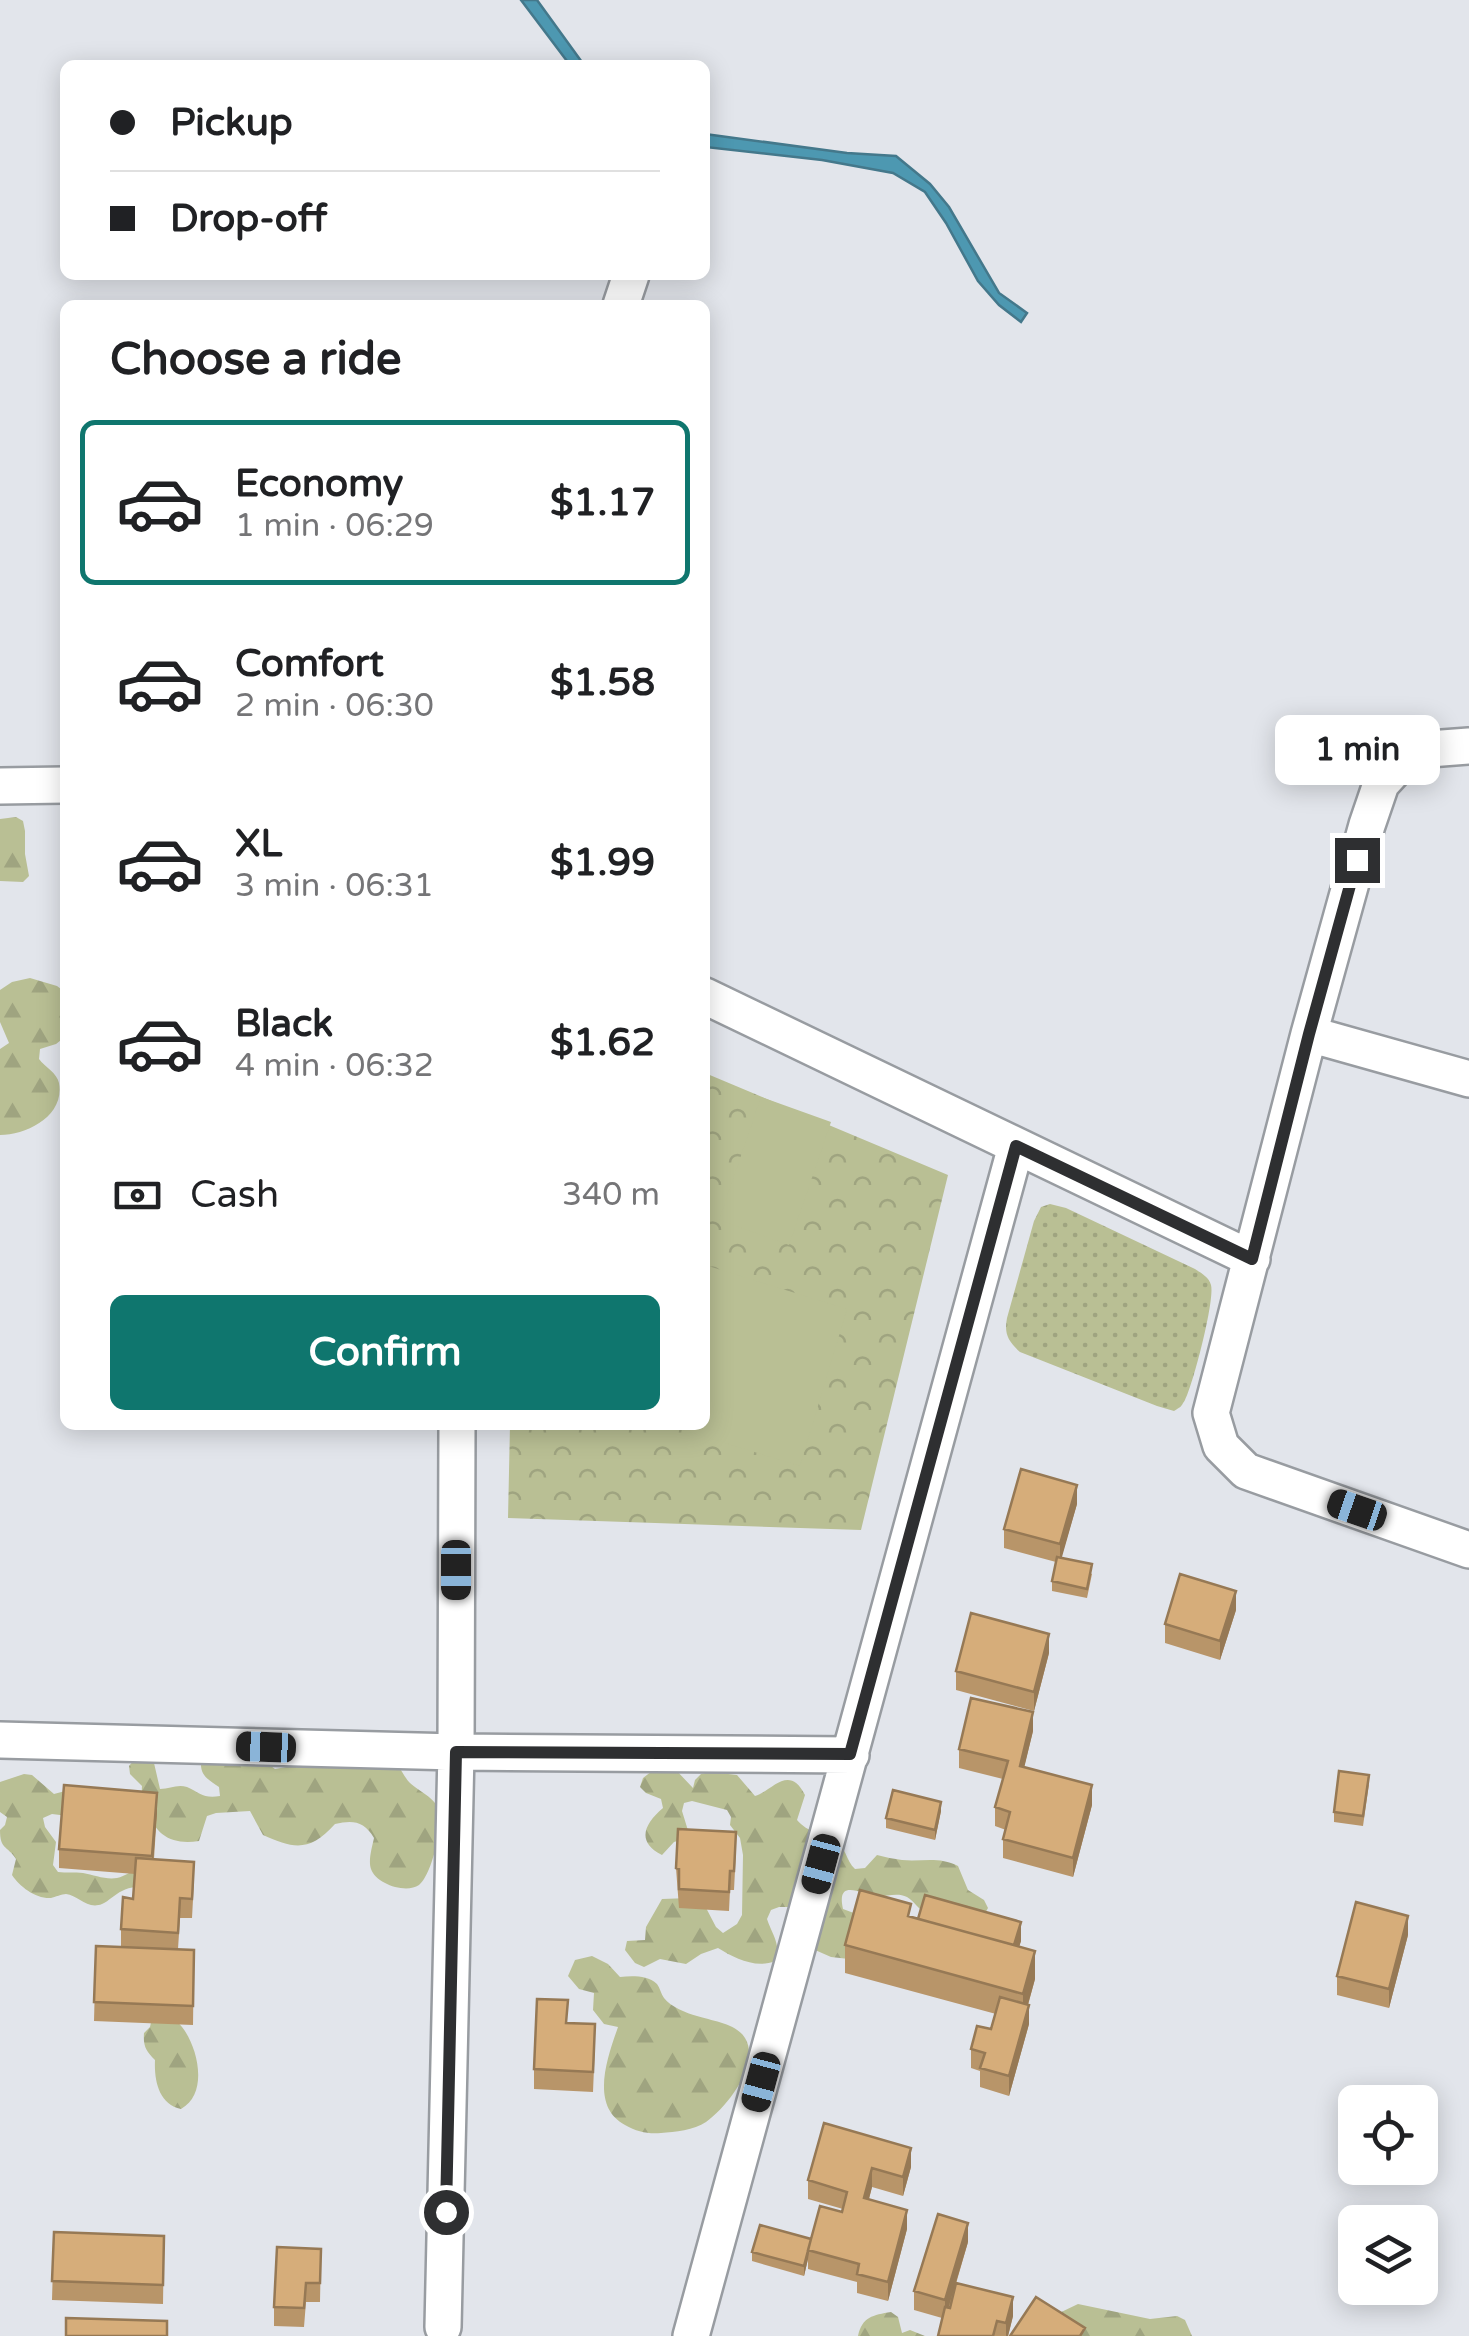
<!DOCTYPE html>
<html lang="en">
<head>
<meta charset="utf-8">
<style>
	body { margin:0; font-family:"Varela Round",sans-serif; background:#f2f2f2; color:#202124; height:100vh; display:flex; flex-direction:column; font-size:38px; white-space:nowrap }
	* { box-sizing:border-box; margin:0 }
	p { font-size:32px; color:#757577 }
	.icon { flex:none; width:55px; height:55px; fill:none; stroke:currentColor; stroke-width:2; stroke-linecap:round; stroke-linejoin:round }
	.map { position:relative; flex:1; overflow:hidden }
	.drawer { position:absolute; left:60px; top:300px; width:650px; height:1130px; display:flex; flex-direction:column; background:#fff; border-radius:15px; box-shadow:0 5px 25px #0003 }
	.drawer>* { flex:none }
	.banner { position:absolute; left:60px; top:60px; width:650px; height:220px; border-radius:15px; box-shadow:0 5px 25px #0003; display:grid; align-content:center; height:220px; padding:0 50px; background:#fff }
	.fabs { position:absolute; left:1338px; top:2085px; display:grid; gap:20px }
	.fabs a { display:grid; place-items:center; width:100px; height:100px; border-radius:15px; background:#fff; box-shadow:0 5px 25px #0003; font-size:50px }
	.end { position:absolute; width:45px; height:45px; margin:-22px; border:12px solid #2e2f31; background:#fff; box-shadow:0 0 0 5px #fff }
	.from { border-radius:50% }
	.bubble { position:absolute; height:70px; border-radius:15px; background:#fff; box-shadow:0 5px 25px #0003; font-size:32px; font-weight:700; line-height:70px; text-align:center }
	.car { position:absolute; width:30px; height:60px; margin:-30px -15px; border-radius:12px; box-shadow:0 0 8px 2px #0007; background:linear-gradient(#222 24%,#8ab4d8 0 40%,#222 0 76%,#8ab4d8 0 86%,#222 0) }
	.banner b { display:flex; align-items:center; gap:35px; height:95px; font-size:38px }
	.banner b+b { border-top:2px solid #e0e0e0 }
	.banner i { width:25px; height:25px; background:#202124 }
	ul { padding:0; list-style:none }
	li { display:flex; align-items:center; gap:30px; height:165px; margin:0 20px 15px; padding:0 30px; border:5px solid transparent; border-radius:15px }
	li div { flex:1 }
	li b { display:block; font-size:38px }
	li em { font-style:normal; font-weight:700 }
	li.current { border-color:#0f766e }
	li>.icon { width:90px; height:90px; stroke-width:1.5 }
	h2 { padding:0 50px; font-size:45px; line-height:120px }
	.pay { display:flex; align-items:center; gap:25px; height:110px; padding:0 50px; font-size:38px }
	.pay p { margin-inline-start:auto }
	.action { display:flex; gap:20px; margin-top:auto; padding:20px 50px }
	.action a { flex:1; height:115px; border-radius:15px; background:#0f766e; color:#fff; font-size:40px; font-weight:700; line-height:115px; text-align:center }
	.map>svg:first-child { display:block }
	.grass { fill:url(#grass-dots) }
	.forest { fill:url(#forest-firs) }
	.park { fill:url(#park-crowns) }
	.garden { fill:#b9bf94 }
	.water { fill:#4d98b1; stroke:#44788b; stroke-width:2.5 }
	.lines { fill:none; stroke-linecap:round; stroke-linejoin:round }
	.street-casing { stroke:#989ca1; stroke-width:40 }
	.street { stroke:#fff; stroke-width:35 }
	.wall { fill:#b89569 }
	.shaded-wall { fill:#967955 }
	.building { fill:#d6ad7a; stroke:#967955; stroke-width:2.5 }
	.route { stroke:#2e2f31; stroke-width:12 }
</style>
</head>
<body>
<div class="map">
<svg width="1469" height="2336" viewBox="0 0 1469 2336">
	<defs>
		<pattern id="grass-dots" width="8" height="8" patternUnits="userSpaceOnUse" patternTransform="scale(2.5)"><rect width="8" height="8" fill="#b9bf94"/><path d="M2 2h.1M6 6h.1" fill="none" stroke="#9fa480" stroke-width="1.8" stroke-linecap="round"/></pattern>
		<pattern id="forest-firs" width="22" height="20" patternUnits="userSpaceOnUse" patternTransform="scale(2.5)"><rect width="22" height="20" fill="#b9bf94"/><path d="M5 1l3.5 6h-7zM16 11l3.5 6h-7z" fill="#9fa480"/></pattern>
		<pattern id="park-crowns" width="20" height="18" patternUnits="userSpaceOnUse" patternTransform="scale(2.5)"><rect width="20" height="18" fill="#b9bf94"/><path d="M2 6a3 3 0 1 1 6 0M12 15a3 3 0 1 1 6 0" fill="none" stroke="#9fa480"/></pattern>
	</defs>
	<rect width="100%" height="100%" fill="#e2e5eb"/>
	<!-- grass -->
	<path class="grass" d="M1050,1204l16,4 129,61c6,4 14,8 16,16 4,15 -18,100 -26,115 -5,8 -3,6 -11,11l-17,-5 -137,-54c-12,-11 -16,-18 -13,-34l27,-97 7,-14z"/>
	<!-- forest -->
	<path class="forest" d="M16,817l7,4 2,10v23l4,22 -6,6 -23,-1v-62z
		M30,978l27,8 8,6v45l-9,7 -16,5 -1,10c6,8 18,14 20,24 6,33 -32,52 -59,52v-86l9,-6 -9,-21v-32l12,-8z
		M308,1757l89,6c4,7 8,15 13,20 9,8 25,15 29,27 4,15 -7,65 -20,75 -13,9 -43,-1 -48,-16 -3,-8 1,-22 3,-31 -10,-17 -21,-18 -39,-14 -25,28 -41,25 -72,11l-13,-24 -34,2 -9,3 -8,25c-27,4 -43,-5 -52,-31 -3,-8 -6,-15 -5,-24l-12,-12 -1,-8 6,-7 19,4 6,26c10,0 17,-5 27,-2 13,6 17,12 33,9l-1,-9c-10,-7 -19,-11 -18,-25l67,2 7,5 17,-3z
		M656,1768l19,1 18,19 2,-8 6,-6 10,-2 26,3 18,21c17,-5 34,-33 50,-1l-8,25c11,13 25,13 39,21 10,6 10,20 19,28l10,-1 12,-13c8,2 17,4 25,5 20,2 37,-4 56,6l10,24 16,10 4,8 -4,7c-13,0 -48,1 -58,-2 -7,-3 -12,-12 -19,-16 -10,-5 -21,0 -32,-1 -14,-2 -39,-18 -32,13l35,13 -29,37 -18,-2 -25,-11 -11,-39h-16l-8,3 -4,9c5,15 15,27 8,42 -19,8 -41,-3 -57,-13l-17,6 -15,10 -26,-5 -16,8 -9,-4 -10,-13 2,-9 18,-1 1,-13 16,-28 27,-1 15,6 12,23 7,6 14,-9 5,-9 1,-60 -3,-17 -10,-13 1,-8 -4,-7 -35,-9 -8,2 -2,8 8,26 -16,5 -12,13c-26,-13 -18,-31 1,-47l-2,-9 -15,-6 -6,-6 3,-9z
		M24,1774l8,1 22,19 26,-7 -12,29 -16,-2 -9,4 2,9 11,15 -3,23 5,7c8,1 17,0 25,1 11,2 23,7 34,5 21,-5 26,-25 53,-16l-18,24c-10,1 -22,0 -30,5 -7,3 -13,10 -20,13 -15,6 -24,-9 -36,-10 -4,0 -11,3 -15,4 -15,1 -31,-11 -39,-23l4,-16c-9,-14 -16,-9 -16,-29l5,-5 2,-8 -7,-5v-30z
		M592,1956l16,8 12,13c12,-1 27,-2 37,7 3,4 4,10 7,14 7,9 22,15 33,18 15,5 39,7 48,22 16,26 -18,69 -39,84 -12,8 -31,10 -45,11 -13,1 -24,-1 -36,-8 -36,-19 -17,-69 -7,-98l-14,-3 -11,-14 1,-17 -15,-4 -11,-13 7,-16z
		M169,2015c5,4 9,7 13,12 16,20 27,67 -1,82 -22,-5 -27,-28 -26,-49 -9,-9 -12,-14 -11,-27l6,-6 2,-9z
		M1078,2304l72,15 27,-3 8,4 7,16h-120l-17,-21z
		M891,2312l7,5 4,16 8,-3 15,6h-67c4,-19 15,-21 33,-24z"/>
	<!-- park -->
	<path class="park" d="M705,1073l243,102 -87,355 -353,-12 2,-93h195z"/>
	<!-- garden -->
	<path class="garden" d="M761,1097l70,25 -42,123 -70,-25z
		M705,1265l142,44 -47,157 -133,-41h38z"/>
	<!-- water -->
	<path class="water" d="M521,0h16l47,65h-14z
		M705,134l142,19 49,3 34,28 19,23 50,86 28,20 -6,9 -22,-17 -21,-24 -32,-58 -21,-31 -32,-19 -71,-13 -117,-13z"/>
	<g class="lines">
		<defs>
			<path id="street" d="M621,305l10,-30
				M1469,746l-40,3 -25,10 -23,25 -14,41 -58,209 -98,379 10,33 25,25 223,79
				M0,786l65,-1
				M705,996l547,263
				M1309,1034l160,45
				M0,1740l456,12 395,3
				M443,2327l13,-575 1,-327
				M691,2336l325,-1190"/>
		</defs>
		<!-- street casing -->
		<use href="#street" class="street-casing"/>
		<!-- street -->
		<use href="#street" class="street"/>
	</g>
	<!-- wall -->
	<path class="wall" d="M1077,1504l-16,54 31,16 -5,24 -35,-7v-10l4,-19 -52,-14v-19z
		M1236,1610l-16,50 -55,-17v-19z
		M1049,1653l-15,58 -78,-21v-19z
		M1033,1731l-9,36 68,38 -19,72 -70,-19v-19l3,-9 -11,-4v-19l8,-28 -44,-11v-19z
		M1369,1784l-6,42 -29,-4v-10z
		M941,1811l-6,29 -49,-12v-10z
		M157,1812l-3,47 40,22 -2,37h-12l-2,31 16,1 -1,75 -99,-4 2,-75 25,1v-18l12,-30 2,-25 -76,-6v-19z
		M736,1851l-2,39h-4l-1,21 -50,-3 -3,-40z
		M911,1917l110,24 -2,5 16,33 -7,26 1,19 -20,72 -29,-9v-16l-9,-3v-19l20,-20 5,-15 -151,-41v-28z
		M1408,1935l-19,73 -52,-13v-19z
		M568,2023l27,20 -2,49 -59,-3v-20z
		M824,2123l87,44 -8,29 -31,-9 -3,12 38,30 -19,72 -31,-8v-11l-49,-13v-10l-4,17 -52,-15v-9l59,-13 31,-27 1,-3 -35,-10v-19z
		M54,2232l110,4 -1,68 -111,-4z
		M968,2242l-19,66 64,8 -5,20h-70l4,-18 -28,-8v-19z
		M321,2249l-1,53h-14l-2,25 -30,-1v-19z"/>
	<!-- shaded-wall -->
	<path class="shaded-wall" d="M1077,1485v19l-17,60v-20z
		M1236,1591v19l-16,50v-19z
		M1049,1634v19l-15,58v-19z
		M1033,1712v19l-13,54v-19z
		M1092,1785v20l-19,72v-19z
		M157,1793v19l-5,64v-20z
		M941,1802v9l-6,29v-10z
		M1408,1916v19l-19,73v-19z
		M1021,1922v19l-8,26v-19z
		M1035,1951v28l-12,43v-28z
		M1029,2005v19l-20,72v-20z
		M911,2148v19l-8,29v-19z
		M872,2168v19l-8,30v-19z
		M907,2210v19l-19,72v-19z
		M968,2223v19l-23,77v-19z
		M811,2239l-3,20 -4,17v-10z
		M1013,2297v19l-5,20h-2v-13z"/>
	<!-- building -->
	<path class="building" d="M1021,1469l56,16 -17,59 -56,-15z
		M1057,1557l35,7 -5,25 -35,-8z
		M1180,1574l56,17 -16,50 -55,-17z
		M971,1613l78,21 -15,58 -78,-21z
		M971,1698l62,14 -13,54 72,19 -19,73 -70,-19 7,-27 -15,-5 13,-46 -49,-12z
		M1339,1771l30,4 -6,41 -29,-4z
		M64,1785l93,8 -5,63 -93,-7z
		M893,1790l48,12 -6,28 -49,-12z
		M678,1829l58,3 -2,39h-4l-1,21 -50,-3v-20l-3,-1z
		M136,1858l58,4 -2,37 -12,-1 -2,35 -57,-4 2,-32 10,2z
		M860,1890l51,14 -3,12 127,35 -12,43 -178,-49z
		M925,1895l96,27 -7,23 -96,-26z
		M1356,1902l52,14 -19,73 -52,-13z
		M96,1946l98,4 -1,56 -99,-4z
		M1000,1997l29,8 -20,71 -29,-8 5,-15 -14,-4 6,-23 14,3z
		M537,1999l31,1 -2,23 29,1 -2,48 -59,-3z
		M824,2123l87,25 -8,29 -31,-9 -8,30 43,12 -19,72 -31,-8 2,-10 -51,-14 12,-44 22,6 5,-20 -39,-12z
		M938,2214l30,9 -23,77 -31,-9z
		M760,2225l51,14 -7,27 -52,-14z
		M54,2232l110,4 -1,49 -111,-4z
		M277,2247l44,2 -1,34h-14l-2,25 -30,-1z
		M956,2283l57,14 -7,26 -9,-2 -4,15h-55l7,-29 5,1z
		M1036,2297l49,31 -5,8h-70z
		M66,2318l101,3v15h-101z"/>
	<g class="lines">
		<!-- route -->
		<path class="route" d="M446,2212l10,-460 394,2 166,-608 236,113 57,-225 48,-174"/>
	</g>
</svg>
<div class="fabs">
<a><svg class="icon" aria-label="locate" viewBox="0 0 24 24"><circle cx="12" cy="12" r="6"/><path d="M12 2v4M12 18v4M2 12h4M18 12h4"/></svg></a>
<a><svg class="icon" aria-label="layers" viewBox="0 0 24 24"><path d="M12 4l9 5-9 5-9-5zM3 14l9 5 9-5"/></svg></a>
</div>
<i class="end from" style="left:446px;top:2212px"></i>
<i class="end" style="left:1357px;top:860px"></i>
<div class="bubble" style="left:1275px;top:715px;width:165px">1 min</div>
<i class="car" style="left:1357px;top:1510px;rotate:289deg"></i>
<i class="car" style="left:456px;top:1570px;rotate:180deg"></i>
<i class="car" style="left:266px;top:1747px;rotate:272deg"></i>
<i class="car" style="left:821px;top:1864px;rotate:195deg"></i>
<i class="car" style="left:761px;top:2082px;rotate:195deg"></i>
<div class="banner">
<b><i class="from"></i>Pickup</b>
<b><i></i>Drop-off</b>
</div>
<section class="drawer">
<h2>Choose a ride</h2>
<ul>
<li class="current"><svg class="icon" aria-label="car" viewBox="0 0 24 24"><path d="M5 17H2v-5l4-1 3-4h7l3 4 3 1v5h-3M9 17h6M6 11h13"/><circle cx="7" cy="17" r="2"/><circle cx="17" cy="17" r="2"/></svg><div><b>Economy</b><p>1 min · 06:29</p></div><em>$1.17</em></li>
<li><svg class="icon" aria-label="car" viewBox="0 0 24 24"><path d="M5 17H2v-5l4-1 3-4h7l3 4 3 1v5h-3M9 17h6M6 11h13"/><circle cx="7" cy="17" r="2"/><circle cx="17" cy="17" r="2"/></svg><div><b>Comfort</b><p>2 min · 06:30</p></div><em>$1.58</em></li>
<li><svg class="icon" aria-label="car" viewBox="0 0 24 24"><path d="M5 17H2v-5l4-1 3-4h7l3 4 3 1v5h-3M9 17h6M6 11h13"/><circle cx="7" cy="17" r="2"/><circle cx="17" cy="17" r="2"/></svg><div><b>XL</b><p>3 min · 06:31</p></div><em>$1.99</em></li>
<li><svg class="icon" aria-label="car" viewBox="0 0 24 24"><path d="M5 17H2v-5l4-1 3-4h7l3 4 3 1v5h-3M9 17h6M6 11h13"/><circle cx="7" cy="17" r="2"/><circle cx="17" cy="17" r="2"/></svg><div><b>Black</b><p>4 min · 06:32</p></div><em>$1.62</em></li>
</ul>
<div class="pay"><svg class="icon" aria-label="cash" viewBox="0 0 24 24"><path d="M3 7h18v10H3z"/><circle cx="12" cy="12" r="2"/></svg>Cash<p>340 m</p></div>
<div class="action"><a>Confirm</a></div>
</section>
</div>
</body>
</html>
